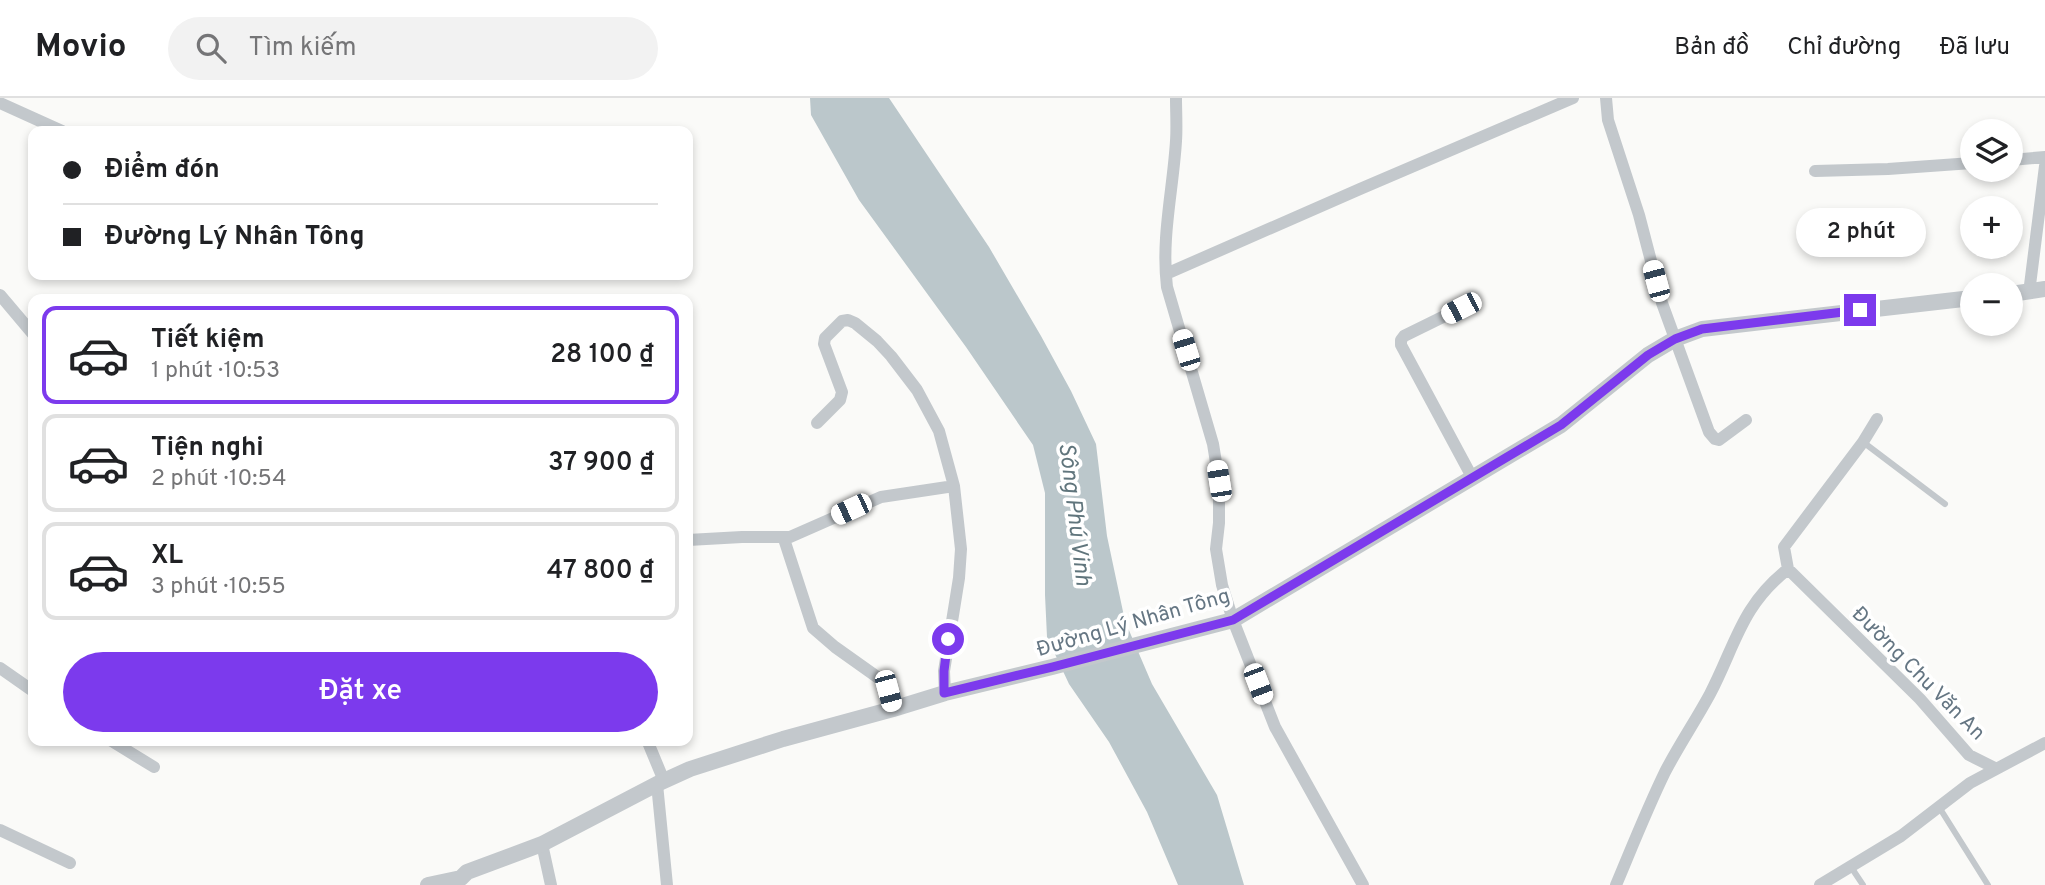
<!DOCTYPE html>
<html lang="vi">
<head>
<meta charset="utf-8">
<style>
	body { margin:0; font-family:Overpass,sans-serif; background:#f2f2f2; color:#202124; height:100vh; display:flex; flex-direction:column; font-size:26px; white-space:nowrap }
	* { box-sizing:border-box; margin:0 }
	p { font-size:23px; color:#757577 }
	.icon { flex:none; width:38px; height:38px; fill:none; stroke:currentColor; stroke-width:2; stroke-linecap:round; stroke-linejoin:round }
	.map { position:relative; flex:1; overflow:hidden }
	.drawer { position:absolute; left:28px; top:196px; width:665px; height:452px; display:flex; flex-direction:column; background:#fff; border-radius:14px; box-shadow:0 4px 10px #0003 }
	.drawer>* { flex:none }
	.guide { position:absolute; left:28px; top:28px; width:665px; height:154px; border-radius:14px; box-shadow:0 4px 10px #0003; display:grid; align-content:center; height:154px; padding:0 35px; background:#fff }
	.buttons { position:absolute; left:1960px; top:21px; display:grid; gap:14px }
	.buttons a { display:grid; place-items:center; width:63px; height:63px; border-radius:50%; background:#fff; box-shadow:0 4px 10px #0003; font-size:35px }
	.end { position:absolute; width:32px; height:32px; margin:-16px; border:9px solid #7c3aed; background:#fff; box-shadow:0 0 0 4px #fff }
	.from { border-radius:50% }
	.bubble { position:absolute; height:49px; border-radius:24px; background:#fff; box-shadow:0 4px 10px #0003; font-size:23px; font-weight:600; line-height:49px; text-align:center }
	.car { position:absolute; width:21px; height:42px; margin:-21px -10px; border-radius:9px; box-shadow:0 0 5px 2px #0007; background:linear-gradient(#fff 24%,#345 0 40%,#fff 0 76%,#345 0 86%,#fff 0) }
	.guide b { display:flex; align-items:center; gap:24px; height:66px; font-size:26px }
	.guide b+b { border-top:2px solid #e0e0e0 }
	.guide i { width:18px; height:18px; background:#202124 }
	ul { padding:12px 0 0; list-style:none }
	li { display:flex; align-items:center; gap:21px; height:98px; margin:0 14px 10px; padding:0 21px; border:4px solid #e0e0e0; border-radius:14px }
	li div { flex:1 }
	li b { display:block; font-size:26px }
	li em { font-style:normal; font-weight:600 }
	li.on { border-color:#7c3aed }
	li>.icon { width:63px; height:63px; stroke-width:1.5 }
	.cta { display:flex; gap:14px; margin-top:auto; padding:14px 35px }
	.cta a { flex:1; height:80px; border-radius:42px; background:#7c3aed; color:#fff; font-size:28px; font-weight:600; line-height:80px; text-align:center }
	header { display:flex; align-items:center; gap:42px; box-sizing:border-box; height:98px; padding:0 35px; background:#fff; border-bottom:2px solid #e0e0e0 }
	header strong { font-size:33px }
	nav { display:flex; gap:38px; margin-inline-start:auto; font-size:24px }
	.search { width:490px; height:63px; background:#f2f2f2; display:flex; align-items:center; gap:18px; box-sizing:border-box; padding:0 24px; border-radius:38px; color:#757577; font-size:26px }
	.map>svg:first-child { display:block }
	.water { fill:#bbc7cb }
	.lines { fill:none; stroke-linecap:round; stroke-linejoin:round }
	.service { stroke:#c3c8cc; stroke-width:6 }
	.minor { stroke:#c3c8cc; stroke-width:12 }
	.tertiary { stroke:#c3c8cc; stroke-width:16 }
	.route { stroke:#7c3aed; stroke-width:9 }
	.labels { text-anchor:middle; stroke-width:7; stroke-linejoin:round; paint-order:stroke }
	.street-label { font-size:21px; fill:#657683; stroke:#fff }
	.water-label { font-size:23px; font-style:italic; fill:#60757c; stroke:#fff }
</style>
</head>
<body>
<header>
<strong>Movio</strong>
<div class="search"><svg class="icon" aria-label="search" viewBox="0 0 24 24"><circle cx="10" cy="10" r="6"/><path d="M15 15l6 6"/></svg>Tìm kiếm</div>
<nav><a>Bản đồ</a><a>Chỉ đường</a><a>Đã lưu</a></nav>
</header>
<div class="map">
<svg width="2045" height="787" viewBox="0 0 2045 787">
	<rect width="100%" height="100%" fill="#fafaf8"/>
	<!-- water -->
	<path class="water" d="M810,0h79l100,149 52,89 30,55 25,53 11,92 18,85 27,63 65,111 27,90h-66l-31,-73 -38,-70 -40,-58 -22,-47 -2,-42v-102l-12,-48 -67,-98 -107,-147 -48,-85z"/>
	<g class="lines">
		<!-- service -->
		<path class="service" d="M1863,344l82,62
			M1939,709l49,78
			M1851,769l12,18"/>
		<!-- minor -->
		<path class="minor" d="M1176,0c0,14 1,29 0,43 -3,49 -15,97 -9,146l46,157 6,37v42l-3,26 6,36 11,35 42,107 88,158
			M1606,0l2,22 31,95 23,88 47,129 6,7 4,1 27,-20
			M0,5l62,28
			M2011,62l34,-3
			M1815,73l73,-2 84,-6
			M1166,176l194,-85 213,-91
			M2029,195l16,-127
			M0,197l33,39
			M1461,210l-57,28 -3,4v5l71,132
			M1877,321l-14,23 -79,105 4,22 132,130 49,56 26,13
			M817,325l23,-23 2,-8 -18,-48 1,-6 17,-17 6,-1 7,3 22,18 14,15 26,34 22,41 15,55 7,63 -2,29 -15,93 1,22
			M784,441l29,89 22,19 45,32 8,12 5,18
			M688,442l54,-3h48l91,-40 73,-11
			M0,570l33,23
			M110,642l44,27
			M647,642l17,41
			M657,686l10,101
			M0,732l70,33
			M542,746l9,41
			M1616,787c16,-38 31,-76 49,-113 14,-27 31,-52 45,-78 26,-50 31,-88 78,-125
			M1820,787l81,-49 69,-53 75,-40"/>
		<!-- tertiary -->
		<path class="tertiary" d="M2011,196l34,-5
			M428,787l33,-7 6,-6 75,-28 115,-60 33,-15 93,-30 110,-30 52,-16 107,-26 181,-47 328,-195 87,-70 27,-16 27,-10 270,-31"/>
	</g>
	<g class="lines">
		<!-- route -->
		<path class="route" d="M948,541l-4,32v22l108,-26 181,-47 328,-195 87,-70 27,-16 27,-10 158,-19"/>
	</g>
	<g class="labels">
		<!-- street labels -->
		<g class="street-label">
			<text transform="translate(1133 524) rotate(-16)" y="7">Đường Lý Nhân Tông</text>
			<text transform="translate(1919 575) rotate(45)" y="7">Đường Chu Văn An</text>
		</g>
		<!-- water labels -->
		<g class="water-label">
			<text transform="translate(1076 416) rotate(83)" y="8">Sông Phú Vinh</text>
		</g>
	</g>
</svg>
<div class="buttons">
<a><svg class="icon" aria-label="layers" viewBox="0 0 24 24"><path d="M12 4l9 5-9 5-9-5zM3 14l9 5 9-5"/></svg></a>
<a>+</a>
<a>−</a>
</div>
<i class="end from" style="left:948px;top:541px"></i>
<i class="end" style="left:1860px;top:212px"></i>
<div class="bubble" style="left:1796px;top:110px;width:130px">2 phút</div>
<i class="car" style="left:1656px;top:183px;rotate:345deg"></i>
<i class="car" style="left:1461px;top:210px;rotate:243deg"></i>
<i class="car" style="left:1186px;top:252px;rotate:343deg"></i>
<i class="car" style="left:1219px;top:383px;rotate:351deg"></i>
<i class="car" style="left:851px;top:411px;rotate:245deg"></i>
<i class="car" style="left:1258px;top:586px;rotate:159deg"></i>
<i class="car" style="left:888px;top:593px;rotate:165deg"></i>
<div class="guide">
<b><i class="from"></i>Điểm đón</b>
<b><i></i>Đường Lý Nhân Tông</b>
</div>
<section class="drawer">
<ul>
<li class="on"><svg class="icon" aria-label="car" viewBox="0 0 24 24"><path d="M5 17H2v-5l4-1 3-4h7l3 4 3 1v5h-3M9 17h6M6 11h13"/><circle cx="7" cy="17" r="2"/><circle cx="17" cy="17" r="2"/></svg><div><b>Tiết kiệm</b><p>1 phút · 10:53</p></div><em>28 100 ₫</em></li>
<li><svg class="icon" aria-label="car" viewBox="0 0 24 24"><path d="M5 17H2v-5l4-1 3-4h7l3 4 3 1v5h-3M9 17h6M6 11h13"/><circle cx="7" cy="17" r="2"/><circle cx="17" cy="17" r="2"/></svg><div><b>Tiện nghi</b><p>2 phút · 10:54</p></div><em>37 900 ₫</em></li>
<li><svg class="icon" aria-label="car" viewBox="0 0 24 24"><path d="M5 17H2v-5l4-1 3-4h7l3 4 3 1v5h-3M9 17h6M6 11h13"/><circle cx="7" cy="17" r="2"/><circle cx="17" cy="17" r="2"/></svg><div><b>XL</b><p>3 phút · 10:55</p></div><em>47 800 ₫</em></li>
</ul>
<div class="cta"><a>Đặt xe</a></div>
</section>
</div>
</body>
</html>
